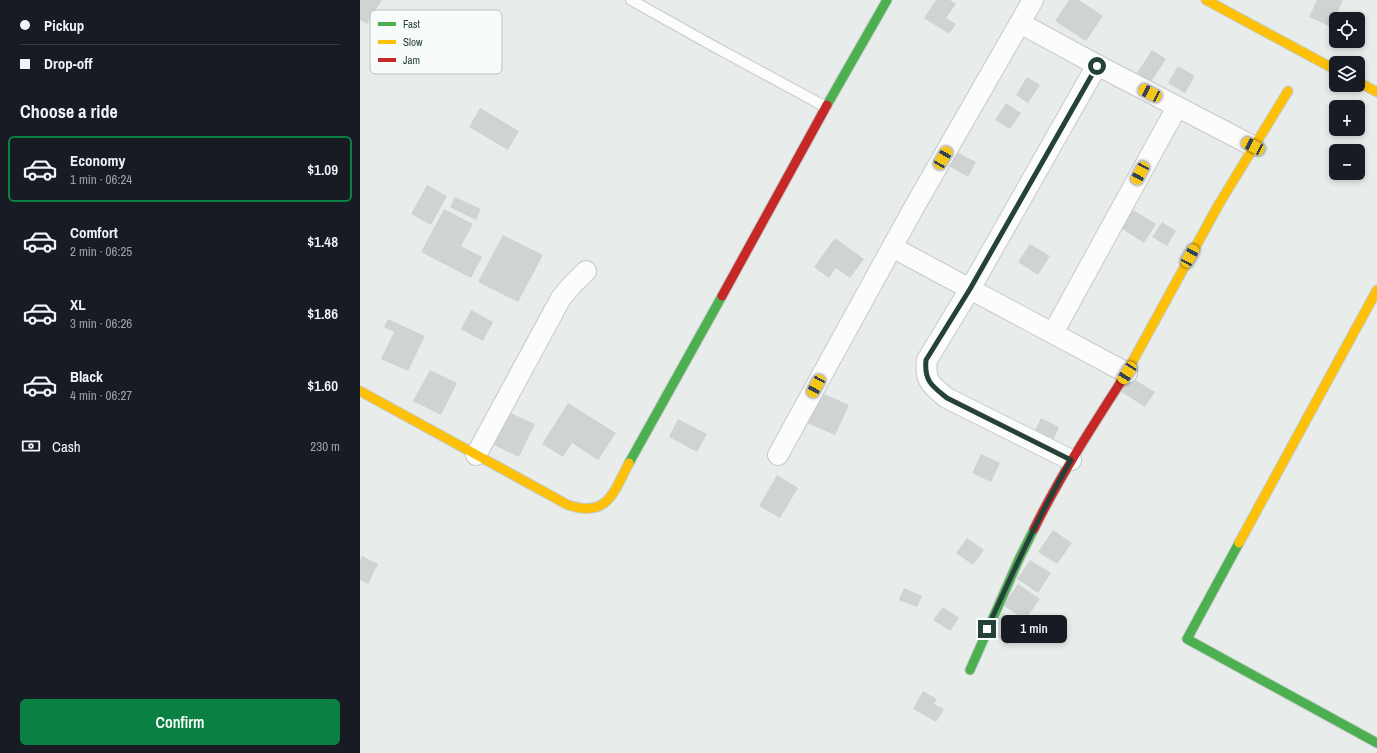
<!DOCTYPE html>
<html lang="en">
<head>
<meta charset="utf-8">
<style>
	body { margin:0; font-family:"Archivo Narrow",sans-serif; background:#242831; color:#f1f3f6; height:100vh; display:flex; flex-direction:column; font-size:15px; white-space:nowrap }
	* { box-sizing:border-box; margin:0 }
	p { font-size:13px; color:#9ea1a6 }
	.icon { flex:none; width:22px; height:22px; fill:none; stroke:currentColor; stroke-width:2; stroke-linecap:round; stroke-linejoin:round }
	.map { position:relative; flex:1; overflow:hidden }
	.side { display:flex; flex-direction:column; background:#171b24; width:360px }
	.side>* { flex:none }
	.top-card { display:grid; align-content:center; height:88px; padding:0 20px; background:#171b24 }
	.buttons { position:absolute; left:969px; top:12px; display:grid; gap:8px }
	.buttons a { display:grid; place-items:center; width:36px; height:36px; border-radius:6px; background:#171b24; box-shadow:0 2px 6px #0003; font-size:20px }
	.end { position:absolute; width:18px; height:18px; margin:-9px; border:5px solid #24423a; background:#fff; box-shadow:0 0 0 2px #fff }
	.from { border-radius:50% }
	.bubble { position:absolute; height:28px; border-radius:6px; background:#171b24; box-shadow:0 2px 6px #0003; font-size:13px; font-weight:600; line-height:28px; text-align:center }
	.car { position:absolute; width:12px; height:24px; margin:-12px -6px; border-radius:5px; box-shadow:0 0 3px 1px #0007; background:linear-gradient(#f5c518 24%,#345 0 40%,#f5c518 0 76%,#345 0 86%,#f5c518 0) }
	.top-card b { display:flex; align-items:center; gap:14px; height:38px; font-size:15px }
	.top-card b+b { border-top:1px solid #363941 }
	.top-card i { width:10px; height:10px; background:#f1f3f6 }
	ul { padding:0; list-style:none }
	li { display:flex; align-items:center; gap:12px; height:66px; margin:0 8px 6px; padding:0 12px; border:2px solid transparent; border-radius:6px }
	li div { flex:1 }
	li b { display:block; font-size:15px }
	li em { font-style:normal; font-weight:600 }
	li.on { border-color:#0b8043 }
	li>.icon { width:36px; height:36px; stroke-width:1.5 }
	h2 { padding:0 20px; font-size:18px; line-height:48px }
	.pay { display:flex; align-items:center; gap:10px; height:44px; padding:0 20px; font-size:15px }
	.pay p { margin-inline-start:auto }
	.cta { display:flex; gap:8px; margin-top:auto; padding:8px 20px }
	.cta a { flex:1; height:46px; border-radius:6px; background:#0b8043; color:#fff; font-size:16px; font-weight:600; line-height:46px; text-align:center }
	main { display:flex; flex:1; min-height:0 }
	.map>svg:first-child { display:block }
	.building { fill:#cfd4d2 }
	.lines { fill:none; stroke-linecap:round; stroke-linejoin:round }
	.lane-casing { stroke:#c5cac8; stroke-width:12 }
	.street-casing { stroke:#c5cac8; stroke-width:22 }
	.fast-casing { stroke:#c3cbc8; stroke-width:11 }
	.slow-casing { stroke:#c3cbc8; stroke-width:11 }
	.jam-casing { stroke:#c3cbc8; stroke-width:11 }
	.lane { stroke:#fcfcfc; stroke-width:10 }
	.street { stroke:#fcfcfc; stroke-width:20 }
	.fast { stroke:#4caf50; stroke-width:9 }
	.slow { stroke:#ffc107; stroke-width:9 }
	.jam { stroke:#c62828; stroke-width:9 }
	.route { stroke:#24423a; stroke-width:5 }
	.key { fill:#f7fbf9; stroke:#b8c4c0; stroke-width:1 }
	.key-label { font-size:11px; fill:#24423a }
</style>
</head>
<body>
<main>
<section class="side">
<div class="top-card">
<b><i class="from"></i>Pickup</b>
<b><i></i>Drop-off</b>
</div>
<h2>Choose a ride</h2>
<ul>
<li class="on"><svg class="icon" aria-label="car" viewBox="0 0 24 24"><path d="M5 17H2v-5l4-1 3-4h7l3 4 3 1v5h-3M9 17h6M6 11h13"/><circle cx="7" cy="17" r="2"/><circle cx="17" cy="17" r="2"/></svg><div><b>Economy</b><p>1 min · 06:24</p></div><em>$1.09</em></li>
<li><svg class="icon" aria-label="car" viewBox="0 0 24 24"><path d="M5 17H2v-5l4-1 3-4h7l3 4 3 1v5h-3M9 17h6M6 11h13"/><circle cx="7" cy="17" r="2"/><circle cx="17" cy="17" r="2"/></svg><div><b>Comfort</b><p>2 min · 06:25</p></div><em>$1.48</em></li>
<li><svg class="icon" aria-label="car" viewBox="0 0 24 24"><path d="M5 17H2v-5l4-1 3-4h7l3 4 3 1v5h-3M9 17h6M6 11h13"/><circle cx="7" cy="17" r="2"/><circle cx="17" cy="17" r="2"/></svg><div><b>XL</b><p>3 min · 06:26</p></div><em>$1.86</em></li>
<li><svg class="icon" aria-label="car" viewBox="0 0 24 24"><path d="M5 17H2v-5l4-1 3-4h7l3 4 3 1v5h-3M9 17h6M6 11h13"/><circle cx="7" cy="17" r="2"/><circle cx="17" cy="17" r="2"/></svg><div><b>Black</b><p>4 min · 06:27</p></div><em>$1.60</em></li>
</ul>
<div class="pay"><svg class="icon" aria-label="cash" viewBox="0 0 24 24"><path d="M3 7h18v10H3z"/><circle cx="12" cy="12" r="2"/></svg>Cash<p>230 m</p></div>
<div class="cta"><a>Confirm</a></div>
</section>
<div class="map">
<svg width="1017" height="753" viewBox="0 0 1017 753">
	<rect width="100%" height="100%" fill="#e8edeb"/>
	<!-- building -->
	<path class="building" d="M0,0h22l-15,24 -7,-4z
		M576,0h14l6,4 -10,14 10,6 -7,10 -25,-16z
		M709,0h10l24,16 -17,25 -31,-20z
		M957,0h26l-12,27 -22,-10z
		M792,50l14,9 -15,23 -14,-9z
		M818,66l17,10 -10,17 -17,-10z
		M667,77l13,8 -12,18 -12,-8z
		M646,103l15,10 -11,16 -15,-9z
		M120,108l39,23 -11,19 -39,-23z
		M597,152l19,10 -8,15 -19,-11z
		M67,185l20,11 -16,29 -20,-11z
		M95,197l26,12 -5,11 -26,-13z
		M768,207l28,17 -12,19 -28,-18z
		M84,209l29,15 -12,22 21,11 -11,21 -50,-26z
		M802,222l14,9 -9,15 -15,-9z
		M143,235l40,20 -25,47 -40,-20z
		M475,238l29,21 -14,19 -14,-10 -7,10 -15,-11z
		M670,244l20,12 -12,19 -20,-13z
		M111,310l22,12 -10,19 -22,-12z
		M28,319l37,17 -17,35 -27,-12 13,-27 -10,-5z
		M70,370l27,13 -16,32 -28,-14z
		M769,376l26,16 -10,15 -25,-16z
		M460,392l29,13 -14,30 -28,-12z
		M208,403l48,30 -18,27 -26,-17 -9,14 -21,-13z
		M146,411l29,13 -16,33 -29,-14z
		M681,418l18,9 -6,14 -19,-9z
		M318,419l29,15 -10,18 -28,-15z
		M621,454l19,9 -9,19 -19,-9z
		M417,475l21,13 -18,30 -21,-12z
		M693,530l19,13 -15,21 -19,-12z
		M607,538l17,12 -11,15 -17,-12z
		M2,556l16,8 -10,20 -8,-4v-20z
		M670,560l21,13 -13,20 -21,-14z
		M658,584l22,15 -15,21 -22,-15z
		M544,588l18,8 -5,11 -18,-7z
		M583,607l16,11 -9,13 -17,-11z
		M643,613l18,13 -13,19 -18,-14z
		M563,691l14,8 -3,5 10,5 -8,13 -23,-13z"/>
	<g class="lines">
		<defs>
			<path id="lane" d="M271,0l84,47 111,60"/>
			<path id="street" d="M660,23l77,42 156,81
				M737,65l-127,224 157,84
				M532,247l78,42 -43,71c-3,21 5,26 20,38l124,62
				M693,333l124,-226
				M116,455l85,-157 11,-13 14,-14
				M418,455l134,-244 121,-211"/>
			<path id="fast" d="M467,105l60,-105
				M269,463l93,-167
				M879,543l-52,96 190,104
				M610,670l49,-111 15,-30"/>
			<path id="slow" d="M846,0l130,70
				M998,82l19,10
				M764,377l95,-173 69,-113
				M0,391l208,114c40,13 45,-12 61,-42
				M879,543l138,-253"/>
			<path id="jam" d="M362,296l105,-191
				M674,529c26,-53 58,-102 90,-152"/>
		</defs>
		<!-- lane casing -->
		<use href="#lane" class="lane-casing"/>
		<!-- street casing -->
		<use href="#street" class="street-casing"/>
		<!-- fast casing -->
		<use href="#fast" class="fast-casing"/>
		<!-- slow casing -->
		<use href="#slow" class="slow-casing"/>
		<!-- jam casing -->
		<use href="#jam" class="jam-casing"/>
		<!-- lane -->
		<use href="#lane" class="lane"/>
		<!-- street -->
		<use href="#street" class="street"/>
		<!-- fast -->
		<use href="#fast" class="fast"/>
		<!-- slow -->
		<use href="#slow" class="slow"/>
		<!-- jam -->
		<use href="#jam" class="jam"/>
	</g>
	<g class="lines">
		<!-- route -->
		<path class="route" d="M627,629c26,-57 52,-114 84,-169l-124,-62c-15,-12 -23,-17 -21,-38l44,-71 127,-223"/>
	</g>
	<!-- legend -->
	<rect x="10" y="10" width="132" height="64" rx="6" class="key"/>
	<rect x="18" y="22" width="18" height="4" fill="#4caf50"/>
	<rect x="18" y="40" width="18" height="4" fill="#ffc107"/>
	<rect x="18" y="58" width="18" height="4" fill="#c62828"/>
	<g class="key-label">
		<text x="43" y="28">Fast</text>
		<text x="43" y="46">Slow</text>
		<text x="43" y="64">Jam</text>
	</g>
</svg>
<div class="buttons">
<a><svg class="icon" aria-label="locate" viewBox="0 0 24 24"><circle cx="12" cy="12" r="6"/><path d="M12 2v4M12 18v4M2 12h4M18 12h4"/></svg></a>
<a><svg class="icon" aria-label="layers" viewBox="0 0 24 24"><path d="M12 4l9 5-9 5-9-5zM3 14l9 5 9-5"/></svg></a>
<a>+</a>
<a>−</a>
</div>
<i class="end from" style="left:737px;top:66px"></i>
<i class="end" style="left:627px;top:629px"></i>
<div class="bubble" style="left:641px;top:615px;width:66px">1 min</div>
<i class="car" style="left:790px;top:93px;rotate:297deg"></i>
<i class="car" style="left:893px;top:146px;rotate:297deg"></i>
<i class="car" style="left:583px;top:158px;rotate:30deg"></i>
<i class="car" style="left:780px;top:173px;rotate:208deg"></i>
<i class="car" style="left:830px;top:256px;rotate:29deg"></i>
<i class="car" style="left:767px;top:373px;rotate:213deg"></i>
<i class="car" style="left:456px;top:386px;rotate:209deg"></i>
</div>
</main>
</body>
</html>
